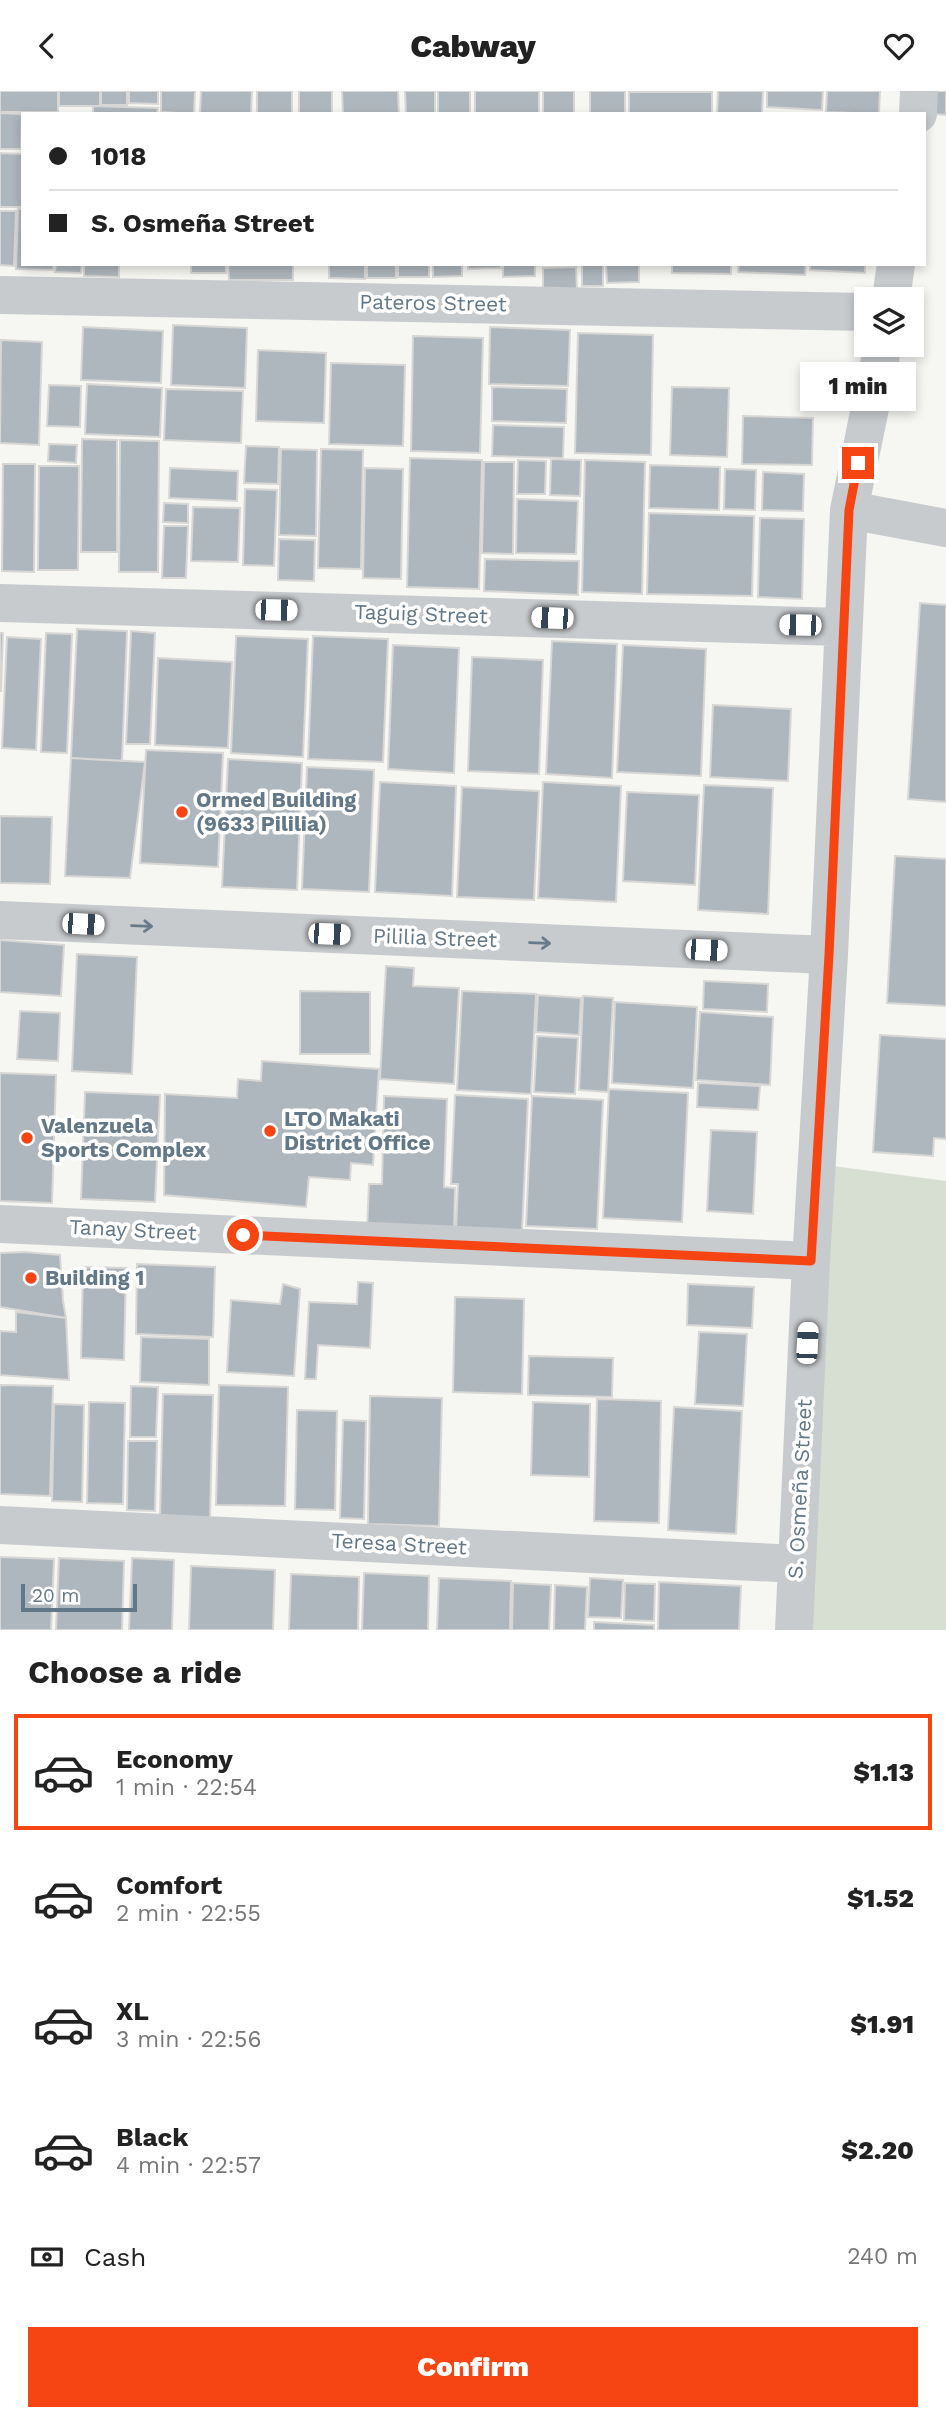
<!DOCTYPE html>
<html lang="en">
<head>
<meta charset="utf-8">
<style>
	body { margin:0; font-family:"Work Sans",sans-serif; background:#f6f6f6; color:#222; height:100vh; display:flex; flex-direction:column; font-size:26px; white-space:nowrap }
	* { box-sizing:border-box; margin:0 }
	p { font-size:23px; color:#767676 }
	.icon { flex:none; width:38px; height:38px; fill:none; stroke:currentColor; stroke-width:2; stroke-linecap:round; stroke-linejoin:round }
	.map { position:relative; height:1539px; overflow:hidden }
	.side { display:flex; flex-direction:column; background:#fff; flex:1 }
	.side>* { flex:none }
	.top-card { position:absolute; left:21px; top:21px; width:905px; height:154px; border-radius:0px; box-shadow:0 4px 10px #0003; display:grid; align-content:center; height:154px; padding:0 28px; background:#fff }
	.controls { position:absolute; left:854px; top:196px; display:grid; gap:14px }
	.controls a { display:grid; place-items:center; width:70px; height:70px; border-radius:0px; background:#fff; box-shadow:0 4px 10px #0003; font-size:35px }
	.scale { position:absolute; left:21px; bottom:18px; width:116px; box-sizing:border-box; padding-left:7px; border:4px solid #627787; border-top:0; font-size:19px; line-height:24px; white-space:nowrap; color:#627787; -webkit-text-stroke:5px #fff; paint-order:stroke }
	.end { position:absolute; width:32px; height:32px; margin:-16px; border:9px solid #f64413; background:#fff; box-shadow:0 0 0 4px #fff }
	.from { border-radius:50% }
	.bubble { position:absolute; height:49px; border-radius:0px; background:#fff; box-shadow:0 4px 10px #0003; font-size:23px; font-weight:800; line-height:49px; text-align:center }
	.car { position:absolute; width:21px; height:42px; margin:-21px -10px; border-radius:9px; box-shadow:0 0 5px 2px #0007; background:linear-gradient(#fff 24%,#345 0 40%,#fff 0 76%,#345 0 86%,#fff 0) }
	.top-card b { display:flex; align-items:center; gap:24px; height:66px; font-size:26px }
	.top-card b+b { border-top:2px solid #e0e0e0 }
	.top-card i { width:18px; height:18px; background:#222 }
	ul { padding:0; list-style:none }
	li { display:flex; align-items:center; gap:21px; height:116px; margin:0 14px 10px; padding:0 14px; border:4px solid transparent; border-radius:0px }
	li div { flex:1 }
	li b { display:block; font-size:26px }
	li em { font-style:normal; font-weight:800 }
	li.selected { border-color:#f64413 }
	li>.icon { width:63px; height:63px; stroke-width:1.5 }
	h2 { padding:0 28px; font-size:32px; line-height:84px }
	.pay { display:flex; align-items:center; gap:18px; height:77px; padding:0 28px; font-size:26px }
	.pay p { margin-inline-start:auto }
	.cta { display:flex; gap:14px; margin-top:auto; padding:14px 28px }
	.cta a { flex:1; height:80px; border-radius:0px; background:#f64413; color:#fff; font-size:28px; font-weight:800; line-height:80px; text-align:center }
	header { display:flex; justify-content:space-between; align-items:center; height:91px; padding:0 28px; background:#fff; font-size:32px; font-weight:800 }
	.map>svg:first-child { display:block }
	.green { fill:#d7dfd3 }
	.building { fill:#aeb7bd; stroke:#d8d7d5; stroke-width:2 }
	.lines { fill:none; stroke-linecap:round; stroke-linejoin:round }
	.street { stroke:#c8cbce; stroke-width:38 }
	.oneway { stroke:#677b8b }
	.route { stroke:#f64413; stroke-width:9 }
	.poi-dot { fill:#f64413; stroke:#fff; stroke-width:2.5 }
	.labels { text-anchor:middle; stroke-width:7; stroke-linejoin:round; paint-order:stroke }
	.street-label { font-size:21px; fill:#627787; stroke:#fff }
	.poi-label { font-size:21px; font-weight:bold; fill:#627787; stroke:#fff; text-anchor:start }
</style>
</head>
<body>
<header><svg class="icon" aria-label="back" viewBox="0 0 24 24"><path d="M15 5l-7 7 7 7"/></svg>Cabway<svg class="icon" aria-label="heart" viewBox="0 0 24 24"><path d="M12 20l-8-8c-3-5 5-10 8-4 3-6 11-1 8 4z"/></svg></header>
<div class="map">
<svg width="946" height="1539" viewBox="0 0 946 1539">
	<rect width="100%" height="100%" fill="#f6f6f2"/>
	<!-- green -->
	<path class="green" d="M833,1075l113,15v449h-143z"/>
	<!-- building -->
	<path class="building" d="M0,0h58v21h-58z
		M59,0h41v15h-41z
		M101,0h26v14h-26z
		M129,0h29v13l-29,-1z
		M161,0h34l-1,23 -33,-2z
		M201,0h51l-1,23h-51z
		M257,0h35v23h-35z
		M299,0h33v23h-33z
		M342,0h56l1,23h-56z
		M405,0h30v23h-29z
		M438,0h32v23h-32z
		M475,0h64v23h-64z
		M543,0h31v23h-31z
		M590,0h35v23h-35z
		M718,0h45l-1,23h-45z
		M767,0h56l-1,19 -55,-3z
		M827,0h53l-1,23 -53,-2z
		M936,0h10v24l-11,-1z
		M629,1h83v22h-83z
		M93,15l65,2 -1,6h-64z
		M0,22l22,1 -1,35h-21z
		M0,62l23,1 -1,53h-22z
		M18,118h5v55h31l-1,6 -37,-1z
		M0,120h16l-2,55 -14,-1z
		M56,173h26l-1,9 -26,-1z
		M84,173h35v13l-35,-1z
		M191,173h35v9h-35z
		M228,173h65v16h-64z
		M329,173h36v15l-36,-1z
		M367,173h29v14h-29z
		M398,173h31v13h-31z
		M433,173h29v12l-29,1z
		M468,173h33v4l-33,1z
		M503,173h32v12l-32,1z
		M582,173h21v22h-21z
		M606,173h33v18l-32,1z
		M672,173h59v10l-59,-1z
		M739,173h67l-1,11 -67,-3z
		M810,173h55v9l-55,-3z
		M576,176l1,22h-34v-21z
		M173,234l74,3 -2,60 -74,-3z
		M83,236l80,4 -2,52 -80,-3z
		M490,236l80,3 -2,56 -79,-2z
		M578,242l75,2 -2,120 -76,-2z
		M413,245l70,2 -3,115 -69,-2z
		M1,249l41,2 -3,103 -39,-2z
		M258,259l68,3 -2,70 -68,-2z
		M331,272l74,2 -2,81 -74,-2z
		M87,293l75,4 -2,49 -75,-3z
		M49,294l32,1 -1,41 -33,-1z
		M492,296l75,2 -1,34 -74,-2z
		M672,296l57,1 -2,69 -57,-2z
		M166,298l77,2 -2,52 -77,-3z
		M743,325l70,2 -1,47 -70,-1z
		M493,334l71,2 -1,31 -71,-2z
		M82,348l35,1v112h-36z
		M120,349l39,1 -1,131h-39z
		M49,353l28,1 -1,18 -28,-2z
		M246,355l33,1 -1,37 -34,-1z
		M281,358l36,1 -1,86 -37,-1z
		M321,358l42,1 -2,119 -43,-1z
		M410,367l72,2 -3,129 -72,-2z
		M551,368l30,1 -1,36 -30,-1z
		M518,369l28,1 -1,33h-28z
		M585,369l60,2 -3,132 -60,-2z
		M484,371h30l-1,92 -31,-1z
		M3,373h32l-1,108 -32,-1z
		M650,374l70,2 -1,43 -70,-2z
		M39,375h40l-1,104h-40z
		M170,377l68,3 -1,30 -68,-3z
		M365,377l38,1 -2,110 -38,-1z
		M725,378l31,1 -1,40 -31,-1z
		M763,381l41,2 -1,37 -41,-1z
		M245,398l32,1 -3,76 -31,-1z
		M517,408l61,2 -2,53 -60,-1z
		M164,412l24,1v19l-25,-1z
		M193,416l47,1 -2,54 -47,-1z
		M649,422l105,3 -2,80 -105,-2z
		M760,427l44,1 -2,80 -44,-2z
		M164,435h24l-2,52h-24z
		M279,448l36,1 -1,41 -36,-1z
		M485,468l94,2 -1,34 -94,-4z
		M920,512l26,2v197l-38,-3z
		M77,538l50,2 -5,130 -51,-3z
		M131,540l24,2 -5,111h-24z
		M0,542h3l-2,58h-1z
		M46,542l26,1 -5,119 -26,-1z
		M236,545l72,3 -5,118 -72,-4z
		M313,545l75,3 -5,123 -75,-3z
		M7,546l34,2 -5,111 -34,-2z
		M552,550l65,3 -5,134 -66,-4z
		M393,554l66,3 -5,125 -66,-4z
		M623,554l83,4 -5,127 -84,-4z
		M472,566l71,3 -4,114 -71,-3z
		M158,567l74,4 -4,86 -73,-3z
		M713,614l78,4 -3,72 -78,-4z
		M146,659l77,3 -5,114 -78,-4z
		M71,667l74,4 -15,116 -65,-2z
		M228,668l74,4 -5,127 -75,-3z
		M307,676l67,3 -5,122 -67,-3z
		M380,691l76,4 -4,110 -77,-4z
		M543,691l78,4 -5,116 -78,-4z
		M704,694l69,3 -5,126 -70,-4z
		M462,696l77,4 -5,109 -77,-3z
		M627,701l72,3 -4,90 -72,-4z
		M0,725l52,1 -2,67 -50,-1z
		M895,765l51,3v147l-59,-3z
		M0,849l64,5 -3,51 -61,-4z
		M77,863l60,3 -5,117 -60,-3z
		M386,875l28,2 -1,18 46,2 -5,96 -74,-5z
		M704,890l64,3 -1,28 -64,-3z
		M300,900l70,1v62h-70z
		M462,900l74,3 -5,100 -74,-4z
		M538,904l43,3 -2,37 -43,-3z
		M583,905l30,2 -5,94 -29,-2z
		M615,911l82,5 -4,81 -81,-5z
		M20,920l40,2 -2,48 -41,-2z
		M700,921l73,5 -3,68 -74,-5z
		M880,944l66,4v100l-12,-1 -1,18 -60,-4z
		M537,945l41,2 -3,56 -41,-2z
		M262,970l117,8 -6,96 -22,-2 -1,17 -41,-3 -3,30 -142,-12 1,-101 72,4 1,-19 23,2z
		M0,982l56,2 -4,128 -52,-2z
		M698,992l62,3 -2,24 -61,-3z
		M609,998l79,4 -6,129 -79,-4z
		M85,1001l75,3 -5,107 -74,-3z
		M455,1004l73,4 -6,133 -66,-3 2,-45h-7z
		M384,1005l63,3 -3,88 11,1 -1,45 -87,-3 2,-46h13z
		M532,1005l71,4 -6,129 -71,-3z
		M711,1039l46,2 -4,82 -46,-3z
		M24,1161l36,3 3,46 3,17 -66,-11v-54z
		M137,1173l78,3 -2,70 -77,-3z
		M83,1176l43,1 -2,92 -43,-2z
		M358,1191l15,1 -3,65 -52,-3 -2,34h-11l4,-77 48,2z
		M283,1193l17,5 -6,87 -67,-4 4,-72 49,4z
		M688,1193l66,3 -2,41 -65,-3z
		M455,1206l69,2 -2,95 -69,-2z
		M16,1221l50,6 3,62 -69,-5v-44l16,1z
		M699,1241l48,2 -4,72 -48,-2z
		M141,1246l68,2v46l-69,-3z
		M529,1265l84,2 -1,39 -84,-2z
		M0,1294l53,1 -3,110 -50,-2z
		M219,1294l69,2 -3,119 -69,-1z
		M131,1295l27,1 -2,50h-26z
		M163,1303l50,1 -3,123 -50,-1z
		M370,1305l72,2 -3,128 -71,-2z
		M597,1308l64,2 -2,122 -65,-2z
		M89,1311l36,1 -2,101 -36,-1z
		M533,1311l57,2 -1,73 -58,-2z
		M54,1313l30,1 -2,97 -30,-1z
		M674,1316l68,4 -6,123 -68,-4z
		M297,1319l40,1 -2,99 -40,-1z
		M343,1329l23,1 -2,98 -24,-1z
		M128,1350h29l-2,70 -28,-1z
		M0,1466l54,2 -3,71h-51z
		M59,1467l65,3 -2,69h-66z
		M132,1467l42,2 -2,70h-43z
		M191,1475l84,4 -2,60h-84z
		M364,1482l65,3 -1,54h-66z
		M291,1483l68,3 -1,53h-69z
		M439,1487l72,3 -1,49h-73z
		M590,1487l33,2 -2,38 -33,-1z
		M659,1491l82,4 -2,44h-81z
		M513,1492l38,2 -2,45h-37z
		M625,1492l30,1 -1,37 -30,-1z
		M555,1494l32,2 -2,43h-31z
		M594,1531l60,3v5h-60z"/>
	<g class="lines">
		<!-- street -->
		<path class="street" d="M918,23l1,-23
			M0,204l866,17
			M891,208l5,-35
			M849,419l97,18
			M0,512l842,24
			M0,829l829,35
			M0,1133l811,37
			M0,1434l797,39
			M794,1539l17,-369 18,-306 20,-445 34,-165"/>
	</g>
	<!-- one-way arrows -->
	<defs><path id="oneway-shaft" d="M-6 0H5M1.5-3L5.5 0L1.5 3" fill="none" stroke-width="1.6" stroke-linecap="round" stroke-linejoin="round" transform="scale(1.75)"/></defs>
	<g class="oneway">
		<use href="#oneway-shaft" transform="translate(142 835) rotate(2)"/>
		<use href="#oneway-shaft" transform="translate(540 852) rotate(2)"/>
	</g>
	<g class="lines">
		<!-- route -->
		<path class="route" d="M243,1144l568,26 18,-306 20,-445 9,-47"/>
	</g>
	<!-- markers -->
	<g class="poi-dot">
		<circle cx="182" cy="721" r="7"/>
		<circle cx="270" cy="1040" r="7"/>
		<circle cx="27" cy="1047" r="7"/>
		<circle cx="31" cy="1187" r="7"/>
	</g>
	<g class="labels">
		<!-- street labels -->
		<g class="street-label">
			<text transform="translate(433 212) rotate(1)" y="7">Pateros Street</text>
			<text transform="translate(421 523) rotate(2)" y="7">Taguig Street</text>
			<text transform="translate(435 847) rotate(2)" y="7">Pililia Street</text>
			<text transform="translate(133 1139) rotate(3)" y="7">Tanay Street</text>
			<text transform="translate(800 1398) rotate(-87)" y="7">S. Osmeña Street</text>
			<text transform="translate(399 1453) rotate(3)" y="7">Teresa Street</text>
		</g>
		<!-- poi labels -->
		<g class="poi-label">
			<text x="196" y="716">Ormed Building<tspan x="196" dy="24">(9633 Pililia)</tspan></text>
			<text x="284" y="1035">LTO Makati<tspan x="284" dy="24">District Office</tspan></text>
			<text x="41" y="1042">Valenzuela<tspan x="41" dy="24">Sports Complex</tspan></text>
			<text x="45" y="1194">Building 1</text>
		</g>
	</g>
</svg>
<div class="controls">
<a><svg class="icon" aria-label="layers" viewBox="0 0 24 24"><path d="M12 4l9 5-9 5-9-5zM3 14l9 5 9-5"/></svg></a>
</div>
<div class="scale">20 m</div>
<i class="end from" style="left:243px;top:1144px"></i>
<i class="end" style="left:858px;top:372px"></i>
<div class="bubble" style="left:800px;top:271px;width:116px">1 min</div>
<i class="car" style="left:276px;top:519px;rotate:91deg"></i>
<i class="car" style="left:552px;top:527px;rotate:272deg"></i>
<i class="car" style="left:800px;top:534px;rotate:271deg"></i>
<i class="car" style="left:83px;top:833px;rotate:93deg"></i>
<i class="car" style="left:329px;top:843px;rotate:92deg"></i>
<i class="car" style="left:706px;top:859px;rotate:92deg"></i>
<i class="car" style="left:807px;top:1252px;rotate:3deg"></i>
<div class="top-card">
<b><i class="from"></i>1018</b>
<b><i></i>S. Osmeña Street</b>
</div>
</div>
<section class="side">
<h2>Choose a ride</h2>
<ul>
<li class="selected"><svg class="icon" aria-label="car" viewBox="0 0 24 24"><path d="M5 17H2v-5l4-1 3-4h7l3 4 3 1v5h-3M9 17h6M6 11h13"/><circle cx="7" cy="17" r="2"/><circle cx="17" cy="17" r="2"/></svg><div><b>Economy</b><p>1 min · 22:54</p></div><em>$1.13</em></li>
<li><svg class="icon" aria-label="car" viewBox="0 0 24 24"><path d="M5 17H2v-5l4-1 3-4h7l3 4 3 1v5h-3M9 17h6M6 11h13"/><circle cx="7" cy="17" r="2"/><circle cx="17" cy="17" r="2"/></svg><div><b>Comfort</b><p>2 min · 22:55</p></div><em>$1.52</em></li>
<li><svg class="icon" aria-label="car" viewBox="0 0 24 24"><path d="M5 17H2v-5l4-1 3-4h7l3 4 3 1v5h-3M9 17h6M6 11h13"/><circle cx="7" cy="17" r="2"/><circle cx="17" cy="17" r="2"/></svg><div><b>XL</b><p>3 min · 22:56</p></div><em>$1.91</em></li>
<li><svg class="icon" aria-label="car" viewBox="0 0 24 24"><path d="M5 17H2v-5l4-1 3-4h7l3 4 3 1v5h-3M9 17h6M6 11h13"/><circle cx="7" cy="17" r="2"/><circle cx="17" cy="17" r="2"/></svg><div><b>Black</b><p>4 min · 22:57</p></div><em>$2.20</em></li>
</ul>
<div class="pay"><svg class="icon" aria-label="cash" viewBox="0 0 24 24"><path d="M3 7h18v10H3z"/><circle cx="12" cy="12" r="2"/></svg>Cash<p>240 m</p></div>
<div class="cta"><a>Confirm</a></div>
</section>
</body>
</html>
